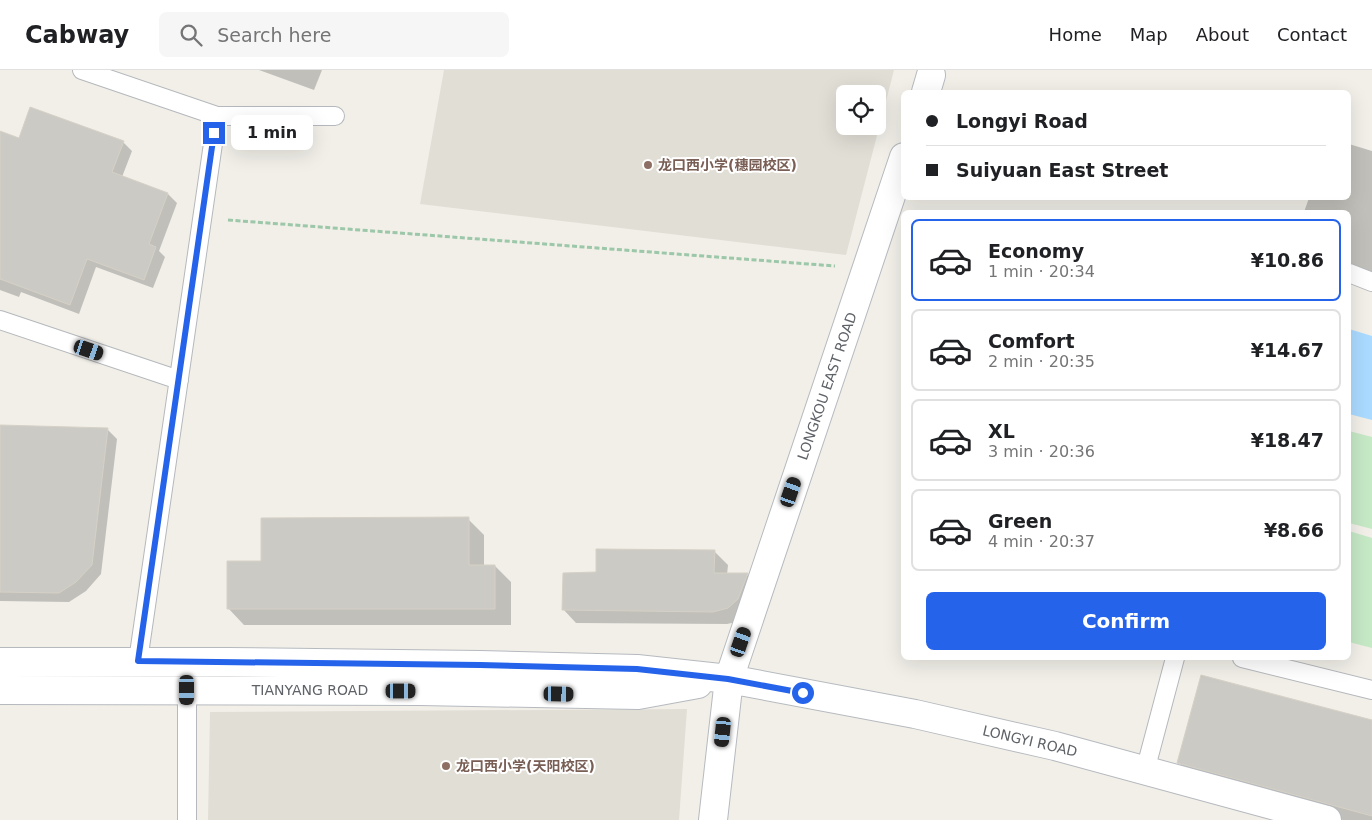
<!DOCTYPE html>
<html lang="en">
<head>
<meta charset="utf-8">
<style>
	body { margin:0; font-family:"DejaVu Sans","Noto Sans SC",sans-serif; background:#f6f6f6; color:#202124; height:100vh; display:flex; flex-direction:column; font-size:19px; white-space:nowrap }
	* { box-sizing:border-box; margin:0 }
	p { font-size:16px; color:#757577 }
	.icon { flex:none; width:28px; height:28px; fill:none; stroke:currentColor; stroke-width:2; stroke-linecap:round; stroke-linejoin:round }
	.map { position:relative; flex:1; overflow:hidden }
	.details { position:absolute; left:901px; top:140px; width:450px; height:450px; display:flex; flex-direction:column; background:#fff; border-radius:8px; box-shadow:0 5px 20px #0002 }
	.details>* { flex:none }
	.guide { position:absolute; left:901px; top:20px; width:450px; height:110px; border-radius:8px; box-shadow:0 5px 20px #0002; display:grid; align-content:center; height:110px; padding:0 25px; background:#fff }
	.tools { position:absolute; left:836px; top:15px; display:grid; gap:10px }
	.tools a { display:grid; place-items:center; width:50px; height:50px; border-radius:8px; background:#fff; box-shadow:0 5px 20px #0002; font-size:25px }
	.end { position:absolute; width:22px; height:22px; margin:-11px; border:6px solid #2563eb; background:#fff; box-shadow:0 0 0 2px #fff }
	.from { border-radius:50% }
	.bubble { position:absolute; height:35px; border-radius:8px; background:#fff; box-shadow:0 5px 20px #0002; font-size:16px; font-weight:800; line-height:35px; text-align:center }
	.car { position:absolute; width:15px; height:30px; margin:-15px -8px; border-radius:6px; box-shadow:0 0 4px 1px #0007; background:linear-gradient(#222 24%,#8ab4d8 0 40%,#222 0 76%,#8ab4d8 0 86%,#222 0) }
	.guide b { display:flex; align-items:center; gap:18px; height:48px; font-size:19px }
	.guide b+b { border-top:1px solid #e0e0e0 }
	.guide i { width:12px; height:12px; background:#202124 }
	ul { padding:9px 0 0; list-style:none }
	li { display:flex; align-items:center; gap:15px; height:82px; margin:0 10px 8px; padding:0 15px; border:2px solid #e0e0e0; border-radius:8px }
	li div { flex:1 }
	li b { display:block; font-size:19px }
	li em { font-style:normal; font-weight:800 }
	li.on { border-color:#2563eb }
	li>.icon { width:45px; height:45px; stroke-width:1.5 }
	.primary-button { display:flex; gap:10px; margin-top:auto; padding:10px 25px }
	.primary-button a { flex:1; height:58px; border-radius:8px; background:#2563eb; color:#fff; font-size:20px; font-weight:800; line-height:58px; text-align:center }
	header { display:flex; align-items:center; gap:30px; box-sizing:border-box; height:70px; padding:0 25px; background:#fff; border-bottom:1px solid #e0e0e0 }
	header strong { font-size:24px }
	nav { display:flex; gap:28px; margin-inline-start:auto; font-size:18px }
	.search { width:350px; height:45px; background:#f6f6f6; display:flex; align-items:center; gap:12px; box-sizing:border-box; padding:0 18px; border-radius:8px; color:#757577; font-size:19px }
	.map>svg:first-child { display:block }
	.education { fill:#e1ded6; fill-rule:evenodd }
	.green { fill:#c5e8c5 }
	.water { fill:#aadaff }
	.shadow { fill:#0003 }
	.building { fill:#cccac5; stroke:#d6d1c6 }
	.lines { fill:none; stroke-linecap:round; stroke-linejoin:round }
	.lane-casing { stroke:#b5b8bc; stroke-width:20 }
	.secondary-casing { stroke:#b6babf; stroke-width:30 }
	.path { stroke:#9cc7a9; stroke-width:3; stroke-dasharray:5 2.5; stroke-linecap:butt }
	.lane { stroke:#fff; stroke-width:18 }
	.secondary { stroke:#fff; stroke-width:28 }
	.route { stroke:#2563eb; stroke-width:6 }
	.education-dot { fill:#8d6e63; stroke:#fff; stroke-width:2 }
	.labels { text-anchor:middle; stroke-width:4; stroke-linejoin:round; paint-order:stroke }
	.education-label { font-size:14px; font-weight:bold; fill:#785e54; stroke:#fff; text-anchor:start }
	.street-label { font-size:14px; fill:#5f6368; stroke:#fff }
</style>
</head>
<body>
<header>
<strong>Cabway</strong>
<div class="search"><svg class="icon" aria-label="search" viewBox="0 0 24 24"><circle cx="10" cy="10" r="6"/><path d="M15 15l6 6"/></svg>Search here</div>
<nav><a>Home</a><a>Map</a><a>About</a><a>Contact</a></nav>
</header>
<div class="map">
<svg width="1372" height="750" viewBox="0 0 1372 750">
	<rect width="100%" height="100%" fill="#f1efe8"/>
	<!-- education -->
	<path class="education" d="M444,0h450l-48,185 -426,-51zM845,24h33v32h-33z
		M687,639l-8,111h-471l2,-108z"/>
	<!-- green -->
	<path class="green" d="M1349,361l23,6v92l-23,-6z
		M1349,461l23,7v110l-23,-6z"/>
	<!-- water -->
	<path class="water" d="M1349,259l23,7v84l-23,-6z"/>
	<!-- shadow -->
	<path class="shadow" d="M259,0h63l-8,20z
		M0,62l19,7 104,3 9,9 -10,26 46,17 9,9 -18,48 6,6 -12,31 -57,-21 -17,47 -58,-22 -2,5 -19,-7z
		M1349,74l23,7v122l-23,-7v-54h-45l5,-14h40z
		M0,356l108,4 9,9 -16,135 -15,17 -17,11 -69,-1z
		M468,449l16,16v31h11l16,16v43h-267l-16,-17 34,-45z
		M714,481l14,14 -1,10h20l13,12 -19,34 -14,3 -151,-1 -13,-14 34,-36z
		M1372,651v99h-29l-148,-41 -16,-16z"/>
	<!-- building -->
	<path class="building" d="M30,37l94,34 -12,31 56,21 -19,51 7,3 -12,33 -57,-21 -17,46 -70,-26v-148l19,7z
		M0,355l108,3 -16,137 -16,17 -17,11 -59,-1z
		M469,447v48h26v44h-268v-48h34v-43z
		M596,479l119,1 -1,23h34l-10,26 -10,9 -15,4 -151,-2 1,-37 33,-1z
		M1201,605l171,45v96l-195,-53z"/>
	<g class="lines">
		<defs>
			<path id="lane" d="M82,0l135,46
				M1349,203l23,9
				M0,250l179,60
				M1242,588l130,32
				M138,591l79,-545h118
				M187,620v130
				M1145,701l30,-113"/>
			<path id="secondary" d="M926,22l5,-17
				M0,592h228l252,3 157,4 92,10 186,35 140,32 272,74
				M0,620l420,1 218,4 60,-11
				M713,750l16,-141 175,-522"/>
		</defs>
		<!-- lane casing -->
		<use href="#lane" class="lane-casing"/>
		<!-- secondary casing -->
		<use href="#secondary" class="secondary-casing"/>
		<!-- path -->
		<path class="path" d="M228,150l607,46"/>
		<!-- lane -->
		<use href="#lane" class="lane"/>
		<!-- secondary -->
		<use href="#secondary" class="secondary"/>
	</g>
	<g class="lines">
		<!-- route -->
		<path class="route" d="M214,63l-76,528 342,4 157,4 91,10 75,14"/>
	</g>
	<!-- markers -->
	<g class="education-dot">
		<circle cx="648" cy="95" r="5"/>
		<circle cx="446" cy="696" r="5"/>
	</g>
	<g class="labels">
		<!-- education labels -->
		<g class="education-label">
			<text x="658" y="100">龙口西小学(穗园校区)</text>
			<text x="456" y="701">龙口西小学(天阳校区)</text>
		</g>
		<!-- street labels -->
		<g class="street-label">
			<text transform="translate(827 316) rotate(-71)" y="5">LONGKOU EAST ROAD</text>
			<text x="310" y="625">TIANYANG ROAD</text>
			<text transform="translate(1030 671) rotate(13)" y="5">LONGYI ROAD</text>
		</g>
	</g>
</svg>
<div class="tools">
<a><svg class="icon" aria-label="locate" viewBox="0 0 24 24"><circle cx="12" cy="12" r="6"/><path d="M12 2v4M12 18v4M2 12h4M18 12h4"/></svg></a>
</div>
<i class="end from" style="left:803px;top:623px"></i>
<i class="end" style="left:214px;top:63px"></i>
<div class="bubble" style="left:231px;top:45px;width:82px">1 min</div>
<i class="car" style="left:89px;top:280px;rotate:109deg"></i>
<i class="car" style="left:791px;top:422px;rotate:19deg"></i>
<i class="car" style="left:741px;top:572px;rotate:19deg"></i>
<i class="car" style="left:187px;top:620px;rotate:180deg"></i>
<i class="car" style="left:401px;top:621px;rotate:90deg"></i>
<i class="car" style="left:559px;top:624px;rotate:91deg"></i>
<i class="car" style="left:723px;top:662px;rotate:186deg"></i>
<div class="guide">
<b><i class="from"></i>Longyi Road</b>
<b><i></i>Suiyuan East Street</b>
</div>
<section class="details">
<ul>
<li class="on"><svg class="icon" aria-label="car" viewBox="0 0 24 24"><path d="M5 17H2v-5l4-1 3-4h7l3 4 3 1v5h-3M9 17h6M6 11h13"/><circle cx="7" cy="17" r="2"/><circle cx="17" cy="17" r="2"/></svg><div><b>Economy</b><p>1 min · 20:34</p></div><em>¥10.86</em></li>
<li><svg class="icon" aria-label="car" viewBox="0 0 24 24"><path d="M5 17H2v-5l4-1 3-4h7l3 4 3 1v5h-3M9 17h6M6 11h13"/><circle cx="7" cy="17" r="2"/><circle cx="17" cy="17" r="2"/></svg><div><b>Comfort</b><p>2 min · 20:35</p></div><em>¥14.67</em></li>
<li><svg class="icon" aria-label="car" viewBox="0 0 24 24"><path d="M5 17H2v-5l4-1 3-4h7l3 4 3 1v5h-3M9 17h6M6 11h13"/><circle cx="7" cy="17" r="2"/><circle cx="17" cy="17" r="2"/></svg><div><b>XL</b><p>3 min · 20:36</p></div><em>¥18.47</em></li>
<li><svg class="icon" aria-label="car" viewBox="0 0 24 24"><path d="M5 17H2v-5l4-1 3-4h7l3 4 3 1v5h-3M9 17h6M6 11h13"/><circle cx="7" cy="17" r="2"/><circle cx="17" cy="17" r="2"/></svg><div><b>Green</b><p>4 min · 20:37</p></div><em>¥8.66</em></li>
</ul>
<div class="primary-button"><a>Confirm</a></div>
</section>
</div>
</body>
</html>
